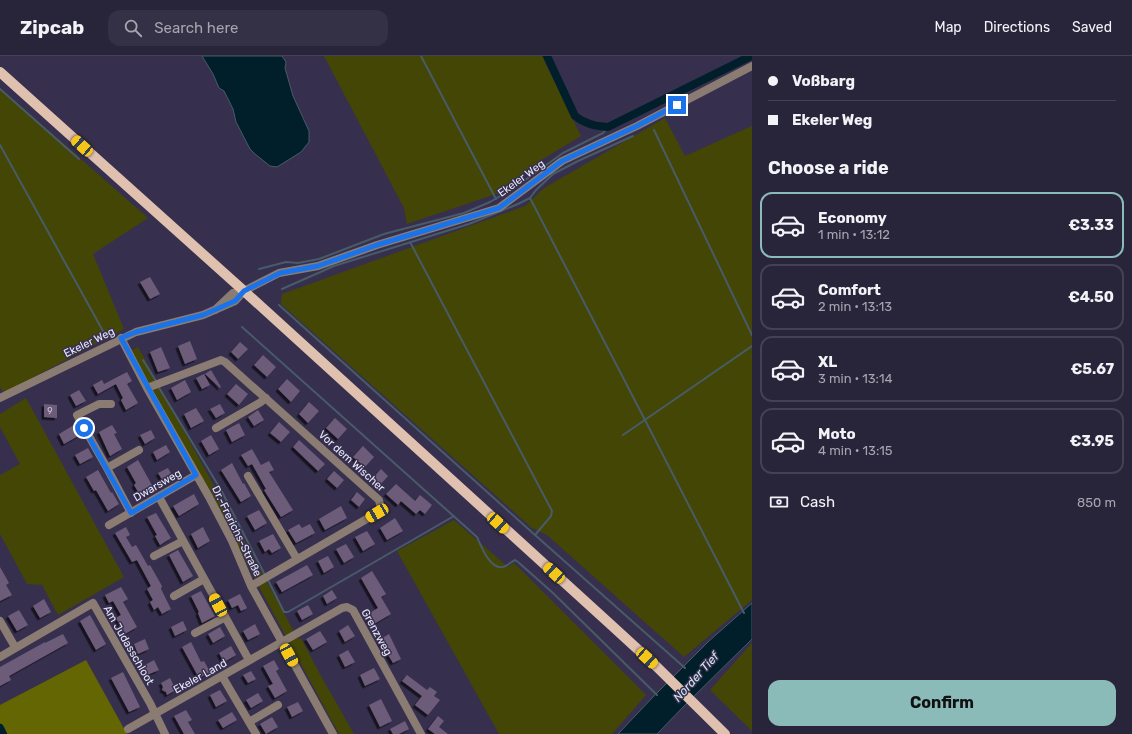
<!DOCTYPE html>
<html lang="en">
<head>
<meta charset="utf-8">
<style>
	body { margin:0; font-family:Rubik,sans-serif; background:#343045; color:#f1f3f6; height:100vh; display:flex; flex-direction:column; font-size:15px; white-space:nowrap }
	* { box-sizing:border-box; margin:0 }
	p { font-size:13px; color:#a5a4af }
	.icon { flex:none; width:22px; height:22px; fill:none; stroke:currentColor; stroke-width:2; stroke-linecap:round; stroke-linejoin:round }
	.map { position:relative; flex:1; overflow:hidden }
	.drawer { display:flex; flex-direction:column; background:#28243a; width:380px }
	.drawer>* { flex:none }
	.guide { display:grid; align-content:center; height:88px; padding:0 16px; background:#28243a }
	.end { position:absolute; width:18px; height:18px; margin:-9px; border:5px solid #1a73e8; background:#fff; box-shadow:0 0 0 2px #fff }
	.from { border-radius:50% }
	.car { position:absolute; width:12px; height:24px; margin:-12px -6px; border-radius:5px; box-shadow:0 0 3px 1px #0007; background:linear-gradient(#f5c518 24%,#345 0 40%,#f5c518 0 76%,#345 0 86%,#f5c518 0) }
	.guide b { display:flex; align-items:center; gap:14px; height:38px; font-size:15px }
	.guide b+b { border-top:1px solid #444154 }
	.guide i { width:10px; height:10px; background:#f1f3f6 }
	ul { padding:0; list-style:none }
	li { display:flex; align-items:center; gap:12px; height:66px; margin:0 8px 6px; padding:0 8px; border:2px solid #444154; border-radius:12px }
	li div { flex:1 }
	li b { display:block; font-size:15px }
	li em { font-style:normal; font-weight:700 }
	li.selected { border-color:#8bbbb9 }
	li>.icon { width:36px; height:36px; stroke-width:1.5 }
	h2 { padding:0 16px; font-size:18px; line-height:48px }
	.pay { display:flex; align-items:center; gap:10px; height:44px; padding:0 16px; font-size:15px }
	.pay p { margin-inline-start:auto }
	.action { display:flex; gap:8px; margin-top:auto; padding:8px 16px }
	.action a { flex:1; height:46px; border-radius:12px; background:#8bbbb9; color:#111; font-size:16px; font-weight:700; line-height:46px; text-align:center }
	header { display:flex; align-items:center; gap:24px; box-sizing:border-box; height:56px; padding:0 20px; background:#28243a; border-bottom:1px solid #444154 }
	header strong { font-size:19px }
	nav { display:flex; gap:22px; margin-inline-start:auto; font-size:14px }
	.search { width:280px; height:36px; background:#343045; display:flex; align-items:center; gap:10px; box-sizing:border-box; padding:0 14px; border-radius:12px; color:#a5a4af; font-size:15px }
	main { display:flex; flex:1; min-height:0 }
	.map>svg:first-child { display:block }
	.green { fill:#444605 }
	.forest { fill:#636602 }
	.water { fill:#011e2b; stroke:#475b69 }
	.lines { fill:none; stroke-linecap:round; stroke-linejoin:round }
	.stream { stroke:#475b69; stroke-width:2 }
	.canal { stroke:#011e2b; stroke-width:8 }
	.building { fill:#6d5b79; filter:url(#shadow) }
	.street { stroke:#8b7c73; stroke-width:8 }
	.primary { stroke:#e0c1af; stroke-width:10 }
	.route { stroke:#1a73e8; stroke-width:5 }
	.labels { text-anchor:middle; stroke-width:3; stroke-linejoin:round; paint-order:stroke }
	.number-label { font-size:9px; fill:#cbc5da }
	.street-label { font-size:11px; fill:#eae8fb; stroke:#36304e }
	.water-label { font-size:12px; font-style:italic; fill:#d2e7f2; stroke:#36304e }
</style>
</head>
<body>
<header>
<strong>Zipcab</strong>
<div class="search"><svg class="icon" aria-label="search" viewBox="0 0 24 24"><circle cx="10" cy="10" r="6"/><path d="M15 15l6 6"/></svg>Search here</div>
<nav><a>Map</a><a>Directions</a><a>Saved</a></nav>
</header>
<main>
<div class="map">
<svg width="752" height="678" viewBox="0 0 752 678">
	<defs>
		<filter id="shadow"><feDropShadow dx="-2.5" dy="2.5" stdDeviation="0" flood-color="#0009"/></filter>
	</defs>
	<rect width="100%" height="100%" fill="#36304e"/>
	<!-- green -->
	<path class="green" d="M324,0h218l39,80 -38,23 -44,34 -92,31 -3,-16z
		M0,32l148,130 -55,36 31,75 -120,64 -4,-6z
		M665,62l20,38 67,-30v474l-68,57 -137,-122 -15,-7 -251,-224 1,-10 243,-88 19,-18z
		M138,291l160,292 3,-1 21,40 32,56h-15l-208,-383z
		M26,342l98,179 -66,38 -16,-30 -15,-1 -27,-50v-59l20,-11 -20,-37v-13z
		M454,464l54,47 6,-4 132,132 -34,39h-113l-102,-183z
		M752,587v88l-42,-41z"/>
	<!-- forest -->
	<path class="forest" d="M86,604l41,74h-127v-29z"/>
	<!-- water -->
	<path class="water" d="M202,0h80l4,6 -1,6 8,28 16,35v11l-8,10 -24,15 -7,-1 -15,-12 -5,-5 -14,-27 -3,-13 -9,-18 -5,-3 -6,-14z
		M752,547v36l-67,66 -28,29h-39l36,-38 55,-55z"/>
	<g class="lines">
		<!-- stream -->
		<path class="stream" d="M421,0l75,143
			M0,33l79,70
			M654,74l98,205
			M0,89l103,186
			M530,142l115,222 99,193
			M410,186l142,269 -1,5 -16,19 150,133
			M259,213l27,-7 12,1 21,-4 65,-25 80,-21 26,-11 24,-14 49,-35 40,-20 5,-6
			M282,233l52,-23 135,-42 49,-20 12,-6 6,-8 17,-16 25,-13 55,-25
			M279,249l256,230
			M242,271l235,210c4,9 13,33 26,30 4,-1 8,-5 12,-7l3,2 35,31 104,102
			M143,304l13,21
			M158,330l63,104 44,85
			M623,379l129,-89
			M268,524l16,32h4l166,-96"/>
		<!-- canal -->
		<path class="canal" d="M547,0l28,60c10,8 20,10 33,11l143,-71
			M0,672l3,6"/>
	</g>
	<!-- building -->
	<path class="building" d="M150,221l10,17 -10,5 -10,-17z
		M190,285l7,18 -12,5 -7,-18z
		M240,286l8,7 -10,10 -7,-7z
		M161,291l9,21 -12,4 -8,-20z
		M263,299l13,12 -9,10 -13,-12z
		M211,314l10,17 -1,1 -15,-14z
		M127,316l5,9 -5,3 11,19 -12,7 -5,-10 2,-2 -7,-14 -18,10 -5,-9 9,-5 2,4z
		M204,318l6,11 -8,4 -6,-11z
		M287,323l13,12 -9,11 -13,-13z
		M185,324l6,12 -14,8 -6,-12z
		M236,328l12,10 -9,11 -12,-11z
		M79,334l7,11 -10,5 -6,-11z
		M309,346l10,9 -11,12 -9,-9z
		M44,348l13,1v13l-13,-1z
		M220,348l5,9 -9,5 -6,-9z
		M196,352l8,13 -13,7 -7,-14z
		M258,354l6,10 -10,6 -6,-9z
		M335,362l12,11 -9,10 -12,-11z
		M279,366l11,10 -9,10 -11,-9z
		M239,367l6,12 -13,7 -6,-12z
		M74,369l6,10 -16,9 -5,-10z
		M112,369l5,8 -3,1 8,15 -12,7 -11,-24z
		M151,374l4,8 -10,6 -5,-9z
		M211,379l8,14 -10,6 -8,-14z
		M299,384l26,24 -7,7 -25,-24z
		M166,389l4,7 -13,8 -4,-8z
		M363,390l11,11 -9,10 -12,-10z
		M88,392l5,9 -13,7 -5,-9z
		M252,393l9,16 8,-4 5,9 -5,2 24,38 -12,7 -17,-27 2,-1 -14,-25 -4,2 -7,-11z
		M138,404l15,27 -13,8 -6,-10 2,-2 -9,-16z
		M232,407l11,21 1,-1 7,13 -10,6 -20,-32z
		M168,412l5,9 -9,6 -6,-10z
		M381,413l7,7 -8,9 -7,-7z
		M98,414l13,23 1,-1 7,12 -11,7 -12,-21 -2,1 -8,-14z
		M334,415l10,9 -7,8 -10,-9z
		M396,428l19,17 5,-6 12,10 -7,9 -5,-4 -4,4 -15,-13 -3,4 -12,-11z
		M357,436l8,7 -6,8 -8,-7z
		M194,438l5,10 -20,12 -6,-10z
		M341,450l6,12 -22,12 -6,-11z
		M259,454l8,13 -12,7 -8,-14z
		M156,457l15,25 -11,7 -5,-9 2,-1 -10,-18z
		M395,462l8,13 -16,9 -7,-12z
		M299,468l3,4 8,-4 5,9 -19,10 -8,-13z
		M126,471l4,8 -4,2 6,10 4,-2 12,21 2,-1 12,21 -1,3 10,20 -9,5 -4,-7 -4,3 -4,-8 3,-2 -6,-11 4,-3 -14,-26 -5,2 -17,-29z
		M203,471l7,14 -12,7 -7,-14z
		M367,475l8,13 -12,7 -8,-14z
		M273,478l8,14 -9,5 -3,-4 -4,3 -6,-11z
		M346,488l8,13 -10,6 -8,-14z
		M178,494l15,26 -10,6 -14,-27z
		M328,500l6,11 -10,6 -6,-12z
		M307,509l6,10 -31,17 -6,-10z
		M0,511l9,16 -3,2 6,10 -12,6z
		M372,515l14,23 -5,3 10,17 -19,11 -6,-10 12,-7 -17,-30z
		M121,531l7,12 -5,3 14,25 -12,7 -9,-16 5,-3 -8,-14 -4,2 -4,-8z
		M332,534l5,8 -10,6 -4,-8z
		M201,535l14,25 -13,7 -4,-10 1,-1 -8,-16z
		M240,538l7,14 -6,3 -3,-6 -6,3 -4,-8z
		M44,543l7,13 -11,6 -7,-12z
		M308,549l5,9 -11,6 -5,-9z
		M19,554l9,15 -11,6 -9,-15z
		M90,559l16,29 -10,6 -16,-29z
		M183,565l4,9 -12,6 -4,-9z
		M255,568l5,10 -12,6 -5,-9z
		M348,569l7,11 -10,6 -6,-11z
		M220,571l5,9 -12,7 -5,-9z
		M320,575l7,11 -14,8 -7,-11z
		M63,578l5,9 -59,33 2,4 -11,6v-19l45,-25v1z
		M389,578l12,25 -8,4 -14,-23z
		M145,583l4,10 -11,5 -4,-10z
		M191,586l10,20 3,-1 6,11 -11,6 -17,-31z
		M231,590l5,9 -12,7 -5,-9z
		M348,594l7,12 -10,5 -6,-12z
		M154,604l5,10 -12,5 -4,-9z
		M274,604l5,9 -3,2 11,20 -12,7 -7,-12 5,-2 -10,-18z
		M374,612l6,11 -15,7 -5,-11z
		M251,615l5,8 -8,4 -5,-8z
		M123,616l17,35 -11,5 -18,-34z
		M407,619l20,15 3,-3 7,5 -3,4 6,4 -12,15 -13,-10 7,-9 -20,-15z
		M170,622l6,12 -9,5 -1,-3 -4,-2 1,-3 -2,-4z
		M220,634l7,11 -11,6 -6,-12z
		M258,637l5,8 -12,7 -5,-8z
		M381,643l11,22 -12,6 -11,-22z
		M298,646l5,9 -11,6 -5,-10z
		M186,654l6,10 -4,2 7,12h-11l-10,-18z
		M232,656l5,8 -14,8 -5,-8z
		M438,660l6,5 -5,6 9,7h-13l-7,-5z
		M272,661l6,10 -12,7 -6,-10z
		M405,665l4,8 -10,5h-6l-3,-5z"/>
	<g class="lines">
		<!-- street -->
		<path class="street" d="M215,254l18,-17 11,-2 35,-18 39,-7 59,-21 122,-37 63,-47 75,-35 115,-60
			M121,282l26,50 62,109 23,44 19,45 82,148
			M147,332l74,-28 4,2 154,138 2,9 -4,4 -126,73
			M0,342l136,-66 67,-17 32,-14 9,-10
			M111,348h-12l-22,11 30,53 24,45
			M216,372l45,-26 5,-4
			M107,412l32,-18
			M248,420l49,83
			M159,441l90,163
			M109,469l87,-50
			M154,500l29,-15
			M174,540l30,-17
			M0,565l15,26
			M195,577l29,-15
			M0,601l93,-54 57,100 15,31
			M222,620l34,58
			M249,666l29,-17
			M128,673l214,-121 5,-1 6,3 68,124"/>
		<!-- primary -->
		<path class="primary" d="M0,16l244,219 365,332 48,44 68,67"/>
	</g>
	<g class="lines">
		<!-- route -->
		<path class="route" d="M84,372l47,85 65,-38 -75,-137 15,-6 67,-17 32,-14 9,-10 36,-18 38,-7 59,-21 122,-37 63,-47 75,-35 40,-21"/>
	</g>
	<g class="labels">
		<!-- number labels -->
		<g class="number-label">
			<text x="50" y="358">9</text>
		</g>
		<!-- street labels -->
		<g class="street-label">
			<text transform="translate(521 122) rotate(-36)" y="4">Ekeler Weg</text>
			<text transform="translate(89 286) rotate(-26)" y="4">Ekeler Weg</text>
			<text transform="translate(352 405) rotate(42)" y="4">Vor dem Wischer</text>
			<text transform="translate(157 429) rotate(-30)" y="4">Dwarsweg</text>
			<text transform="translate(237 475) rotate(64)" y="4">Dr.-Frerichs-Straße</text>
			<text transform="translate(377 576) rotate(61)" y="4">Grenzweg</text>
			<text transform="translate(129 589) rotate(60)" y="4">Am Judasschloot</text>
			<text transform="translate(200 620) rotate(-29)" y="4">Ekeler Land</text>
		</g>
		<!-- water labels -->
		<g class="water-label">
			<text transform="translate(696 621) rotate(-48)" y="4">Norder Tief</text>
		</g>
	</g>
</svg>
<i class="end from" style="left:84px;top:372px"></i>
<i class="end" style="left:677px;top:49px"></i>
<i class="car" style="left:82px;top:90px;rotate:312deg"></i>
<i class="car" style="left:377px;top:457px;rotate:240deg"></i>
<i class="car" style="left:498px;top:467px;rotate:132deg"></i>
<i class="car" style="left:554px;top:517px;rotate:312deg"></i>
<i class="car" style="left:218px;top:549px;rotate:332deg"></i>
<i class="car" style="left:289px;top:599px;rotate:151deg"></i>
<i class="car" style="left:647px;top:602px;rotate:132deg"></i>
</div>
<section class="drawer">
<div class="guide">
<b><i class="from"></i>Voßbarg</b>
<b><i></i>Ekeler Weg</b>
</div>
<h2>Choose a ride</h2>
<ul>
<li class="selected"><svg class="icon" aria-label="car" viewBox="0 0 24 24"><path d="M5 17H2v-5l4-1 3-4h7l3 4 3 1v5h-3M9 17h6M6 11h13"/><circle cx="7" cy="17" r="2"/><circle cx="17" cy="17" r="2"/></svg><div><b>Economy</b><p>1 min · 13:12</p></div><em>€3.33</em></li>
<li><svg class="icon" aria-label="car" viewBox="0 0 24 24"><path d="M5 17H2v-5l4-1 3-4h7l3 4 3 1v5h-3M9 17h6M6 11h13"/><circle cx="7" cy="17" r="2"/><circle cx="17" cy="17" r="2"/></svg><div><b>Comfort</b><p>2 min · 13:13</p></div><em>€4.50</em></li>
<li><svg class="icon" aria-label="car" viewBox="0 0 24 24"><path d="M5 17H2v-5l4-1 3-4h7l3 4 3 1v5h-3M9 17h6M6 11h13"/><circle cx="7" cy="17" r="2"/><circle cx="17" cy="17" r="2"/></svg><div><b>XL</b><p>3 min · 13:14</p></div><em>€5.67</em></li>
<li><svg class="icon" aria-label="car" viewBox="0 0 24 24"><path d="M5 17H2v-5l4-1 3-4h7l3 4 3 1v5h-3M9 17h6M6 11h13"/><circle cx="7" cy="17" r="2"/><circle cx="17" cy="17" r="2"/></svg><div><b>Moto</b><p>4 min · 13:15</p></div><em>€3.95</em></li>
</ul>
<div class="pay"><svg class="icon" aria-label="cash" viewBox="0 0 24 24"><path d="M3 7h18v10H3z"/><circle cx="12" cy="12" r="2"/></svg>Cash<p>850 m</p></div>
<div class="action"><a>Confirm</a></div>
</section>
</main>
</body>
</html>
